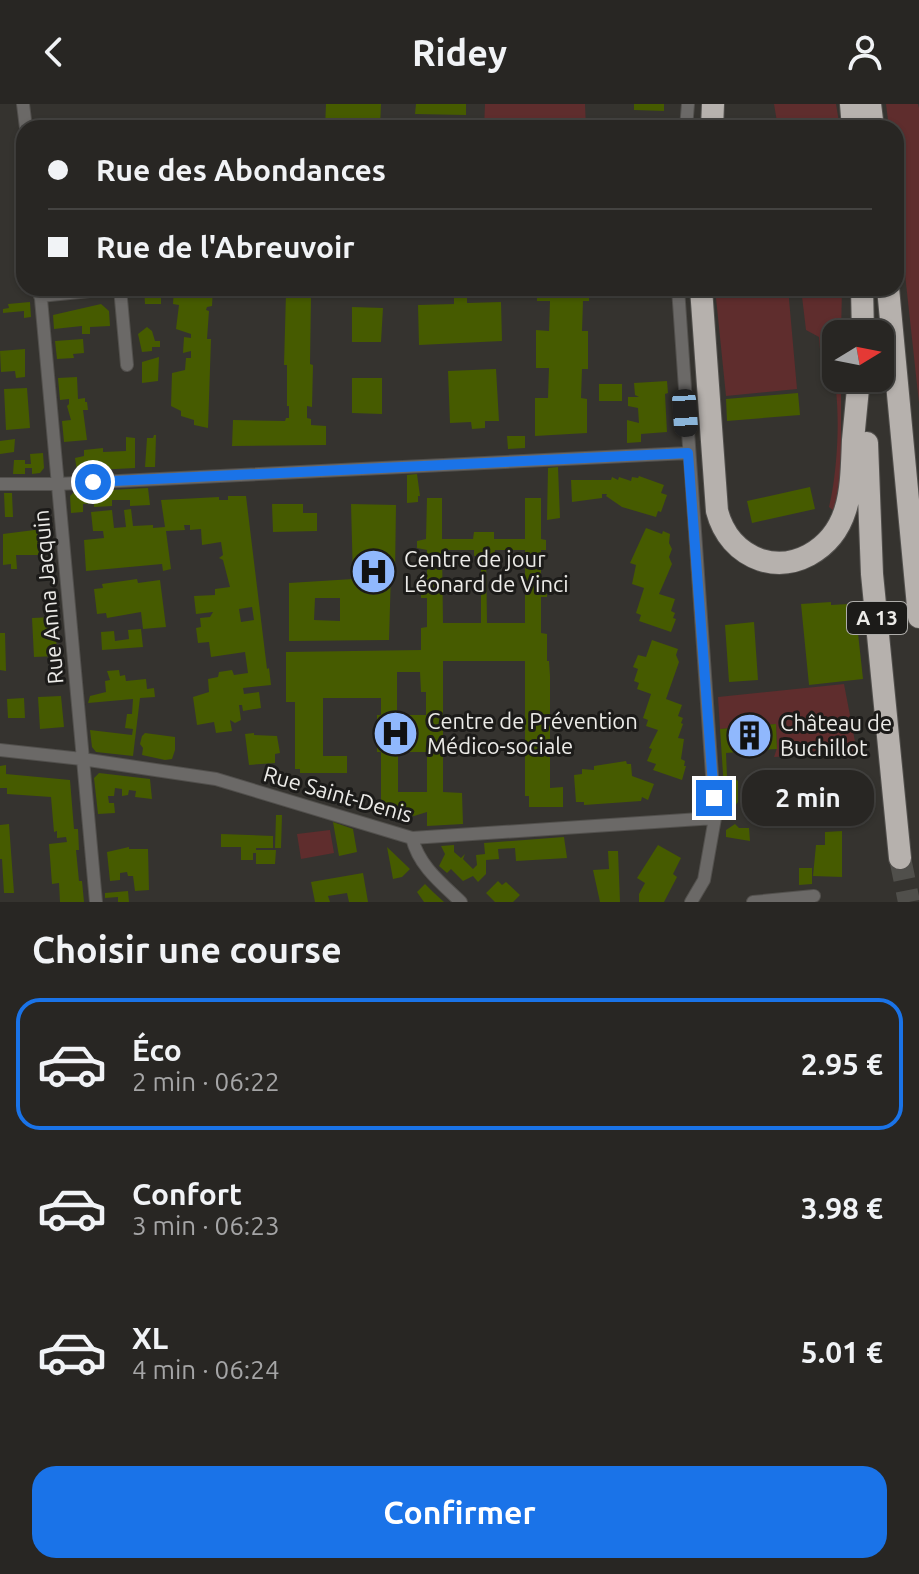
<!DOCTYPE html>
<html lang="fr">
<head>
<meta charset="utf-8">
<style>
	body { margin:0; font-family:Ubuntu,sans-serif; background:#343230; color:#f1f3f6; height:100vh; display:flex; flex-direction:column; font-size:30px; white-space:nowrap }
	* { box-sizing:border-box; margin:0 }
	p { font-size:26px; color:#a5a5a6 }
	.icon { flex:none; width:44px; height:44px; fill:none; stroke:currentColor; stroke-width:2; stroke-linecap:round; stroke-linejoin:round }
	.map { position:relative; height:798px; overflow:hidden }
	.side { display:flex; flex-direction:column; background:#282623; flex:1 }
	.side>* { flex:none }
	.top-card { position:absolute; left:16px; top:16px; width:888px; height:176px; border-radius:24px; box-shadow:0 2px 6px #0004,0 0 0 2px #444341; display:grid; align-content:center; height:176px; padding:0 32px; background:#282623 }
	.needle { width:52px; rotate:80deg }
	.controls { position:absolute; left:822px; top:216px; display:grid; gap:16px }
	.controls a { display:grid; place-items:center; width:72px; height:72px; border-radius:16px; background:#282623; box-shadow:0 2px 6px #0004,0 0 0 2px #444341; font-size:40px }
	.end { position:absolute; width:36px; height:36px; margin:-18px; border:10px solid #1a73e8; background:#fff; box-shadow:0 0 0 4px #fff }
	.from { border-radius:50% }
	.bubble { position:absolute; height:56px; border-radius:24px; background:#282623; box-shadow:0 2px 6px #0004,0 0 0 2px #444341; font-size:26px; font-weight:600; line-height:56px; text-align:center }
	.car { position:absolute; width:24px; height:48px; margin:-24px -12px; border-radius:10px; box-shadow:0 0 6px 2px #0007; background:linear-gradient(#222 24%,#8ab4d8 0 40%,#222 0 76%,#8ab4d8 0 86%,#222 0) }
	.top-card b { display:flex; align-items:center; gap:28px; height:76px; font-size:30px }
	.top-card b+b { border-top:2px solid #444341 }
	.top-card i { width:20px; height:20px; background:#f1f3f6 }
	ul { padding:0; list-style:none }
	li { display:flex; align-items:center; gap:24px; height:132px; margin:0 16px 12px; padding:0 16px; border:4px solid transparent; border-radius:24px }
	li div { flex:1 }
	li b { display:block; font-size:30px }
	li em { font-style:normal; font-weight:600 }
	li.selected { border-color:#1a73e8 }
	li>.icon { width:72px; height:72px; stroke-width:1.5 }
	h2 { padding:0 32px; font-size:36px; line-height:96px }
	.action { display:flex; gap:16px; margin-top:auto; padding:16px 32px }
	.action a { flex:1; height:92px; border-radius:24px; background:#1a73e8; color:#fff; font-size:32px; font-weight:600; line-height:92px; text-align:center }
	header { display:flex; justify-content:space-between; align-items:center; height:104px; padding:0 32px; background:#282623; font-size:36px; font-weight:600 }
	.map>svg:first-child { display:block }
	.green { fill:#5f2d2d }
	.building { fill:#465b00; fill-rule:evenodd }
	.lines { fill:none; stroke-linecap:round; stroke-linejoin:round }
	.motorway-tunnel { stroke:#504f4b; stroke-width:22; stroke-dasharray:22 11; stroke-linecap:butt }
	.minor-casing { stroke:#52504d; stroke-width:14 }
	.motorway-casing { stroke:#52504d; stroke-width:24 }
	.minor { stroke:#6b6967; stroke-width:12 }
	.motorway { stroke:#b6b1ad; stroke-width:22 }
	.route { stroke:#1a73e8; stroke-width:10 }
	.labels { text-anchor:middle; stroke-width:6; stroke-linejoin:round; paint-order:stroke }
	.shield { fill:#1c1b19; stroke:#aeadaa; stroke-width:2 }
	.shield-label { font-size:20px; font-weight:bold; fill:#ecebe8 }
	.poi-label { font-size:22px; fill:#ecebe8; stroke:#1c1b19; text-anchor:start }
	.street-label { font-size:22px; fill:#ecebe8; stroke:#1c1b19 }
</style>
</head>
<body>
<header><svg class="icon" aria-label="back" viewBox="0 0 24 24"><path d="M15 5l-7 7 7 7"/></svg>Ridey<svg class="icon" aria-label="person" viewBox="0 0 24 24"><circle cx="12" cy="8" r="4"/><path d="M4 21q1-7 8-7t8 7"/></svg></header>
<div class="map">
<svg width="919" height="798" viewBox="0 0 919 798">
	<rect width="100%" height="100%" fill="#35332f"/>
	<!-- green -->
	<path class="green" d="M485,0h100l1,24h-102z
		M774,0h62l4,24h-62z
		M886,0h32l1,4v295l-23,-212v-63h-7z
		M715,184h73l9,101 -71,7z
		M801,184h41l-1,46h-5v44h5v102l-7,31 -5,-4c9,-36 13,-108 2,-143l-10,-2 -2,-25 -13,-7z
		M844,580l13,68 -83,5 3,-9 -1,-24 -56,5 -2,-32z
		M330,726l4,23 -33,6 -4,-25z"/>
	<!-- building -->
	<path class="building" d="M326,0h55l-1,24h-55z
		M416,0h50v11l-51,-1z
		M634,0h30v7l-30,-1z
		M102,14l53,3 -1,7h-53z
		M251,17l54,3v4h-54z
		M144,184h17v16h-16z
		M174,184h39l-1,18 -5,1 -1,3 3,1 -2,28h4l-3,89 -14,-3v-5l-13,-4v-5l-10,-5 1,-33 13,-3 1,-12h5v-7l-8,2 1,-16 7,1v-4l-15,-5 3,-24 -6,-1z
		M537,184h52v13h-6l-1,30h6v38h-6l-1,29 6,1v34l-52,3v-38h13l1,-30h-13v-38l13,1 1,-30h-13z
		M286,189l25,4 -1,67 3,1 -1,42 -5,-1v12l4,1v6l15,1v19l-94,1 1,-26 52,1 1,-3h3v-12h-2v-41h-3z
		M454,194h13v5l34,-1 1,39 -83,4 -1,-40 36,-1z
		M30,198l1,15 -7,1v-7l-21,2v-4l6,-1 -1,-4z
		M101,200l8,7 1,15 -20,1v7h-8v-8l-28,3 -1,-14z
		M352,203l31,1 -2,34h-29z
		M147,223l5,4 3,10h5v6h-8v4l-10,1 -4,-18z
		M83,235l1,14 -11,1 1,4 -17,1 -2,-18z
		M25,245v28l-9,1 -1,-7 -14,1 -1,-21z
		M159,253l-1,24 -16,2v-21z
		M496,265l3,52h-14v7l-13,1 -1,-7 -21,1 -2,-52z
		M77,273l1,22 7,-1v4h2l1,8h-5l4,30 -23,2 -2,-21 9,-1 -4,-14 2,-2v-5l-9,1 -2,-22z
		M352,274h30v36l-30,-1z
		M667,277l1,12 -3,1 2,38 -26,2v8l-14,1v-23l12,3 -1,-15 -10,-2v-9h11l-4,-2 -1,-12z
		M599,280h23v17h-23z
		M27,284l3,40 -24,2 -2,-41z
		M798,289l2,22 -73,6 -1,-22z
		M154,331h2l-1,32h-10l2,-29h6z
		M507,332h18v12l-17,1z
		M126,333l9,1v30l-58,3 -2,-13 9,-2v-6l19,-2v4l23,-1z
		M15,335l-1,13 -14,2v-13z
		M43,349l1,15 -4,5 -8,1v-6h-7v6h-12l1,-14h11v4h6l-1,-10z
		M558,363l2,51 -13,2 1,-52z
		M417,370l3,22h-2v6l-11,1v-28z
		M639,372l25,9 -3,8 6,2 -6,17 -3,-1 -2,6 -34,-10 -16,-11 1,-2h-5v4l-30,4 -1,-22h40l1,-3 6,3 1,-3 12,4 1,-4 6,1z
		M810,383l5,22 -63,14 -5,-22z
		M148,384l2,17 -20,1v-6h-18v6l-18,1v-4l-11,1v8l-12,1 -1,-17 4,-4z
		M4,389h8l1,24h-8z
		M228,392h18l21,173 2,-1 2,17 -28,3 1,6 15,-2 2,16 -18,3 -1,-6h-3l2,15 -6,3 -5,-3 2,11 -16,2 -2,-11 -17,3 -4,-28 16,-5 -1,-13 10,-2 1,-5 13,-2 2,5 14,-2 -3,-21 -34,5 -2,-15 -11,1 -2,-15 5,-1 -1,-9 10,-1 3,-5 -17,2 -2,-18 21,-1v-6l15,-2 -7,-27 -4,-2 4,-3 -2,-13 -19,3 -1,-16 -11,1v-5h-6l1,5 -19,1 5,38 -8,2 -1,-7 -76,7 -2,-31 20,-2 -1,-7h-10l-2,-19 21,-2 2,18 12,-1 -2,-17 7,-1 2,17 20,-1v3l12,-1 -4,-27 58,-3v3h9zM252,503l2,13 -13,2 -2,-13z
		M427,394h15v41h31l1,-7h20v7h31v-41h16v41l5,1v10h-5v37h6v10h-6v36l6,1v27h2l1,15v112l13,-1v20h-34v-11h-4v-135h-82v131l19,1 1,31 -36,2v-14l-13,4 -33,-11v-53h-4v-37h4v-17h-58v58h24v17h-47v-4h-5v-67h-9v-50l135,-2v-22l6,-1v-29h-6v-11l6,-1v-36l-10,-2v-7l9,-2zM442,446h32v6h7v67h-38zM495,446h30v73h-38l-1,-67h8zM397,568h23l1,20h5v23h-29zM398,648h29v40h-29z
		M272,400h31v9h14v18l-44,1z
		M351,400l45,1 -1,67h-4l-2,68 -100,1v-58l64,-4zM315,494h25v23l-26,-1z
		M646,424l16,6 1,-3 7,3 -1,9 3,6 -3,8 3,7 -13,30 16,5 -4,12 4,2 -2,5 3,1 -5,13 -32,-11 2,-6 -5,-2 8,-25 -12,-4 4,-19 -6,-2z
		M42,425l1,26h-27l1,14h-6v-5l-8,1v-31z
		M137,475l1,4 22,-3 6,47 -23,2 -2,-17 -34,6 -1,-5 -9,1 -3,-25 9,-1 -1,-4z
		M831,498v3l18,-1 4,11h3l7,64 -54,6 -8,-81z
		M55,513l2,39 -23,1 -2,-39z
		M754,518l4,58 -29,2 -4,-57z
		M141,525l2,18 -41,3 -1,-18 13,-1 1,10 14,-2 -1,-9z
		M0,529h5l1,38 -6,-1z
		M652,536l26,9 -2,6 3,7 -13,37 16,6 -4,11 5,2 -2,5 2,1 -5,14 6,1 -3,20 4,2 -1,5h2l-4,14 -29,-10 3,-6 -9,-3 5,-12 -3,-1 9,-18 -12,-4 2,-6 -5,-2 8,-24 -14,-5 2,-6 -5,-2 4,-12 -5,-2 5,-12 8,2z
		M119,566l1,6 5,-1 1,6 20,-2 1,10 7,-1 1,9 -15,1 -7,58 -37,-4 -4,-5 -2,-17 42,5 1,-6 -8,-1 2,-14h5l1,-15 -45,4 2,-7 16,-4 -1,-11 5,-1 -3,-9z
		M61,592l3,31 -24,2 -2,-32z
		M24,594l1,20h-17l-1,-19z
		M776,620l1,25 -19,1 -1,-7h-19l1,9 -13,1 1,24h6l5,4v21l-3,4 -7,1 -3,-4 -5,-74z
		M145,629l30,4v13l-3,9 -7,1 -23,-5 1,-7 -3,-4 2,-8z
		M254,629v2l23,1 3,17 -5,1v9l-26,2 -4,-31z
		M626,657l1,3h4l1,12 22,8 -6,16 -6,-3 -1,4 -57,4v-3h-8l-2,-27 8,-1v-5l12,1v-4z
		M6,661v9l64,6 4,49h4l1,21h-3l3,31h3l2,21h-24l-1,-19 -7,1 -3,-40 18,-2 -1,-5 -9,1v-7l-3,1 -3,-35 -44,-3v-6h-7v-22z
		M99,669l51,6 2,20 -17,-2 1,-6 -7,-1 -1,5 -6,1v-7l-7,-1 -1,8h-6l1,7h5l1,10 -17,1 -4,-36z
		M776,669l3,26 -4,5h-7l-4,-3 -2,-23 4,-4z
		M276,711h6l-1,33h-6z
		M333,718l20,7 4,23 -18,4z
		M9,720l5,69h-10l-2,-34h-2v-34z
		M735,720l4,4h10l1,13 -24,-4v-7z
		M842,727v46l-29,-1 3,-31h9v-13z
		M221,730l52,2v12h-17v2h20l-1,14h-19v-11h-3v7h-12v-13h-20z
		M564,733l3,21 -51,3 -1,-13 -17,1 1,10 -13,1v14l-8,8 -5,-6 -10,5 -12,-12 -4,4 -8,-7 6,-12 -4,-8 13,-1v7l7,6 4,-4 -2,5 10,10 4,-4 -1,-10 9,-1 -1,-11z
		M658,741l23,13 -8,16 4,3 -13,25h-25v-8l6,-11 -8,-5z
		M129,743v2h19l1,41 -14,1 -2,-15h-5l-1,-4 -7,1v7l-10,1 -3,-29z
		M387,743l23,22 -8,8 -9,2z
		M608,747h10l2,51h-20l-7,-32 16,-1z
		M799,764h13v16l-13,1z
		M363,769l5,29h-19l-2,-9 -19,3 2,6h-15l-4,-20z
		M498,777l4,4 4,-3 14,13 -7,7h-18l-9,-9z
		M425,780l8,8 11,10h-20l-7,-10z
		M128,787l1,11h-11v-5l-13,1v-5z"/>
	<g class="lines">
		<!-- motorway-tunnel -->
		<path class="motorway-tunnel" d="M900,754l9,44"/>
		<defs>
			<path id="minor" d="M23,0l3,24
				M686,24l2,-24
				M40,184l56,614
				M120,184l7,77
				M678,184l37,530 -11,62 -13,22
				M40,192l79,-8
				M0,380h58l630,-31
				M0,646l82,9 134,20 196,59 303,-20
				M412,734c7,28 29,45 49,64
				M753,798l61,-6"/>
			<path id="motorway" d="M851,0l2,24
				M870,0l3,24
				M712,24l1,-24
				M701,184l16,223c6,23 21,41 44,49 16,5 33,3 48,-5 44,-24 42,-71 44,-115 2,-21 4,-41 6,-62
				M862,184l1,46
				M888,184l31,329
				M867,339l5,131 28,284"/>
		</defs>
		<!-- minor casing -->
		<use href="#minor" class="minor-casing"/>
		<!-- motorway casing -->
		<use href="#motorway" class="motorway-casing"/>
		<!-- minor -->
		<use href="#minor" class="minor"/>
		<!-- motorway -->
		<use href="#motorway" class="motorway"/>
	</g>
	<g class="lines">
		<!-- route -->
		<path class="route" d="M93,378l595,-29 26,345"/>
	</g>
	<!-- icons -->
	<defs>
		<symbol id="hospital-disc" viewBox="-11 -11 22 22"><circle r="9.5" fill="#90b8fd" stroke="#1c1b19"/><path d="M-5-5h3v3.5h4V-5h3V5h-3V1.5h-4V5h-3Z" fill="#111"/></symbol>
		<symbol id="building-disc" viewBox="-11 -11 22 22"><circle r="9.5" fill="#90b8fd" stroke="#1c1b19"/><path d="M-4-6H4V6H1V3H-1V6H-4ZM-2.5-4.3h1.7v1.8h-1.7ZM.8-4.3h1.7v1.8H.8ZM-2.5-1h1.7V.8h-1.7ZM.8-1h1.7V.8H.8Z" fill="#111"/></symbol>
	</defs>
	<g fill-rule="evenodd">
		<use href="#hospital-disc" x="348" y="442" width="51" height="51"/>
		<use href="#hospital-disc" x="370" y="604" width="51" height="51"/>
		<use href="#building-disc" x="724" y="606" width="51" height="51"/>
	</g>
	<g class="labels">
		<!-- shield labels -->
		<rect class="shield" x="847" y="498" width="60" height="32" rx="6"/>
		<g class="shield-label">
			<text x="877" y="521">A 13</text>
		</g>
		<!-- poi labels -->
		<g class="poi-label">
			<text x="404" y="463">Centre de jour<tspan x="404" dy="25">Léonard de Vinci</tspan></text>
			<text x="427" y="625">Centre de Prévention<tspan x="427" dy="25">Médico-sociale</tspan></text>
			<text x="780" y="627">Château de<tspan x="780" dy="25">Buchillot</tspan></text>
		</g>
		<!-- street labels -->
		<g class="street-label">
			<text transform="translate(48 493) rotate(-95)" y="8">Rue Anna Jacquin</text>
			<text transform="translate(338 690) rotate(16)" y="8">Rue Saint-Denis</text>
		</g>
	</g>
</svg>
<div class="controls">
<a><svg class="needle" viewBox="-14 -14 28 28"><path d="M0-13l5 13h-10z" fill="#e53935"/><path d="M0 13l5-13h-10z" fill="#a5a5a6"/></svg></a>
</div>
<i class="end from" style="left:93px;top:378px"></i>
<i class="end" style="left:714px;top:694px"></i>
<div class="bubble" style="left:742px;top:666px;width:132px">2 min</div>
<i class="car" style="left:685px;top:309px;rotate:176deg"></i>
<div class="top-card">
<b><i class="from"></i>Rue des Abondances</b>
<b><i></i>Rue de l'Abreuvoir</b>
</div>
</div>
<section class="side">
<h2>Choisir une course</h2>
<ul>
<li class="selected"><svg class="icon" aria-label="car" viewBox="0 0 24 24"><path d="M5 17H2v-5l4-1 3-4h7l3 4 3 1v5h-3M9 17h6M6 11h13"/><circle cx="7" cy="17" r="2"/><circle cx="17" cy="17" r="2"/></svg><div><b>Éco</b><p>2 min · 06:22</p></div><em>2.95 €</em></li>
<li><svg class="icon" aria-label="car" viewBox="0 0 24 24"><path d="M5 17H2v-5l4-1 3-4h7l3 4 3 1v5h-3M9 17h6M6 11h13"/><circle cx="7" cy="17" r="2"/><circle cx="17" cy="17" r="2"/></svg><div><b>Confort</b><p>3 min · 06:23</p></div><em>3.98 €</em></li>
<li><svg class="icon" aria-label="car" viewBox="0 0 24 24"><path d="M5 17H2v-5l4-1 3-4h7l3 4 3 1v5h-3M9 17h6M6 11h13"/><circle cx="7" cy="17" r="2"/><circle cx="17" cy="17" r="2"/></svg><div><b>XL</b><p>4 min · 06:24</p></div><em>5.01 €</em></li>
</ul>
<div class="action"><a>Confirmer</a></div>
</section>
</body>
</html>
